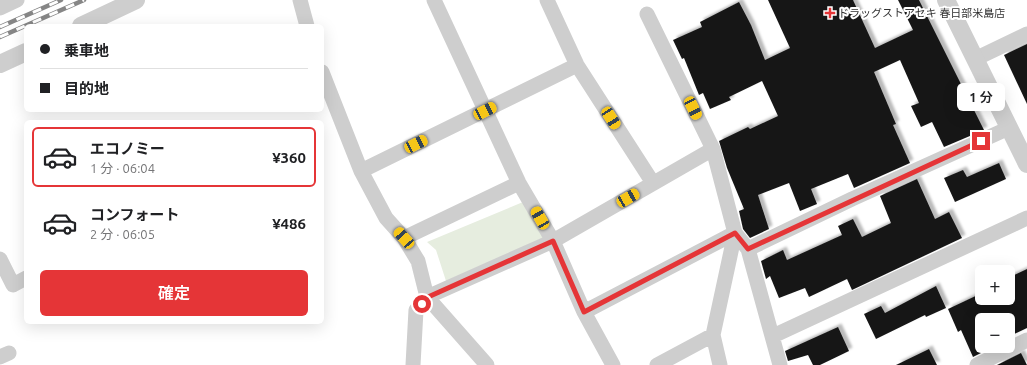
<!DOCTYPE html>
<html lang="ja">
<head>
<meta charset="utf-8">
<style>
	body { margin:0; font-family:Ubuntu,"Noto Sans JP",sans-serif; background:#f6f6f6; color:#202124; height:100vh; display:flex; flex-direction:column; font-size:15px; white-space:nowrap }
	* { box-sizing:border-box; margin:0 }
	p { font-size:13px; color:#757577 }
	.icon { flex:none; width:22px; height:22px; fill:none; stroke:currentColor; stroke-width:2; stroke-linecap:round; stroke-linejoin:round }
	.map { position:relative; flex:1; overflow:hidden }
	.sheet { position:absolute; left:24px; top:120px; width:300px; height:204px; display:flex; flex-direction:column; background:#fff; border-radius:6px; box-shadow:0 4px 16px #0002 }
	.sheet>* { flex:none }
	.top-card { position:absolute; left:24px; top:24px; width:300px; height:88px; border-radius:6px; box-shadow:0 4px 16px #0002; display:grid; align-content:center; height:88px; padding:0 16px; background:#fff }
	.buttons { position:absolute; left:975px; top:265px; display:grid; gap:8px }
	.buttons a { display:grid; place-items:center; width:40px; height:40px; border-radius:6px; background:#fff; box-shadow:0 4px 16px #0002; font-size:20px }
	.end { position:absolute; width:18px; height:18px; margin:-9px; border:5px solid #e53537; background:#fff; box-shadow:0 0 0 2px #fff }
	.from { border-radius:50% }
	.bubble { position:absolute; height:28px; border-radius:6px; background:#fff; box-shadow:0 4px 16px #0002; font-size:13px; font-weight:600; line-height:28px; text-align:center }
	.car { position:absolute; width:12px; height:24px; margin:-12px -6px; border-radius:5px; box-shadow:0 0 3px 1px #0007; background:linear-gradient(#f5c518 24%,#345 0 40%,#f5c518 0 76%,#345 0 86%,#f5c518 0) }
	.top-card b { display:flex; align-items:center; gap:14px; height:38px; font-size:15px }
	.top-card b+b { border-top:1px solid #e0e0e0 }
	.top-card i { width:10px; height:10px; background:#202124 }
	ul { padding:7px 0 0; list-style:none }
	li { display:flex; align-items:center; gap:12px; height:60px; margin:0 8px 6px; padding:0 8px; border:2px solid transparent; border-radius:6px }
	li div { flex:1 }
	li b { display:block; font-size:15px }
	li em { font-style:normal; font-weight:600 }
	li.current { border-color:#e53537 }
	li>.icon { width:36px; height:36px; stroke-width:1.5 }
	.primary-button { display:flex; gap:8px; margin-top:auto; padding:8px 16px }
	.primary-button a { flex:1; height:46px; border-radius:6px; background:#e53537; color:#fff; font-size:16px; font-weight:600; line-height:46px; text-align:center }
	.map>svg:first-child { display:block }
	.green { fill:#e6eddf }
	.building { fill:#181818; filter:url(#shadow) }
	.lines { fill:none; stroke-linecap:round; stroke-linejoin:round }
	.minor { stroke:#cecece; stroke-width:15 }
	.tertiary { stroke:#cecece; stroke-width:18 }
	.rail-casing { stroke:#868686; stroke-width:4.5 }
	.rail { stroke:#fff; stroke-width:3; stroke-dasharray:9; stroke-linecap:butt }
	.route { stroke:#e53537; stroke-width:5 }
	.poi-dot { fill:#e53537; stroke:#fff; stroke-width:1.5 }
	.labels { text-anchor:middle; stroke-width:4; stroke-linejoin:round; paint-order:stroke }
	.poi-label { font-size:11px; fill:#313131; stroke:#fff; text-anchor:start }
</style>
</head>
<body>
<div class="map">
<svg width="1027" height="365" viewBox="0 0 1027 365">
	<defs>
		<filter id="shadow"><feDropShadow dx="3.5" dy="-3.5" stdDeviation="1" flood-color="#0004"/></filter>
	</defs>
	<rect width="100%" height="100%" fill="#fff"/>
	<!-- green -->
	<path class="green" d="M535,197l17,37 -106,47 -10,-31 -9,-8z"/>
	<!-- building -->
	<path class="building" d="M768,0h85l22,48 38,-18 -15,-30h21l65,130 -40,17 -12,-25 -11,5 -10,-21 8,-3 -19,-43 -26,12 22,52 -3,1 17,38 -56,25 -6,-14 -37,15 6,15 -17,7 -11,-28 -31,12 11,34 -19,9 -7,-9 -4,-18 5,-2 -17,-41 -8,-27 29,-14 2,2 28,-13 -16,-35 -33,16 2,3 -21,9 -7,-16 -4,2 -15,-37 -2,1 -9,-19 29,-13 -2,-5 39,-20 12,23 14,35 25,-12z
		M1027,44v60l-23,-49z
		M999,163l7,16 -51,23 -11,-24 19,-8 4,7z
		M917,179l18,40 14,-7 13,26 -110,52 -5,-11 -38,18 -4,-9 -26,10 -9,-22 -4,3 -5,-18 22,-11 4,10 55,-25 -4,-9 15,-7 9,18 29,-14 -11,-27z
		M1027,269v59l-19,9v-17h-26v26h13l-22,11 -12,-27 -3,2 -10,-23 34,-16v5h26v-20z
		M936,286l10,22 -20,9 -1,-2 -49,24 -12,-25 17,-8 4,7z
		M838,327l11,24 -29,14h-7l-5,-10 -20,6 -3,-10z
		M929,349l8,16h-41z
		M1021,353l6,12h-30z"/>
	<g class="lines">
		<!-- minor -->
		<path class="minor" d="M300,0l7,26
			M434,0l85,183 34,58 31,71 29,53
			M547,0l30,65 76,118
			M0,8l17,-8
			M647,14l66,135 22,84 13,16 32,116
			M975,59l52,-25
			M322,72l39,99 25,47 18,20 14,23 9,36 60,68
			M361,171l216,-106
			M404,238l115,-55
			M748,249l104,-50 157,-71
			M0,259l13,26 13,-7
			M584,312l151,-79
			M773,336l254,-118
			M0,357l9,-4
			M413,365l3,-55 11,-13 126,-56 160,-92
			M657,365l56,-30
			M720,365l-7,-30 22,-102
			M977,365l50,-25"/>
		<!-- tertiary -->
		<path class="tertiary" d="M946,0l81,164
			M81,26l55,-26
			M0,64l26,-12"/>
		<defs>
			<path id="rail" d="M0,27l61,-27
				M0,37l84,-37"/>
		</defs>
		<!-- rail casing -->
		<use href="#rail" class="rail-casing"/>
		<!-- rail -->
		<use href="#rail" class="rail"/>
	</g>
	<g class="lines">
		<!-- route -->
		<path class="route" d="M422,304l6,-7 125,-56 31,71 151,-79 13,16 233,-108"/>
	</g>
	<!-- markers -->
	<path class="poi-dot" d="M828 7h4v4h4v4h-4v4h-4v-4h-4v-4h4z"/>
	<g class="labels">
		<!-- poi labels -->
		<g class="poi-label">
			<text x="838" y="17">ドラッグストアセキ 春日部米島店</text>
		</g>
	</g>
</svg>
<div class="buttons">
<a>+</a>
<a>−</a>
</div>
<i class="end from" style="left:422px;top:304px"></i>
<i class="end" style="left:981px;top:141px"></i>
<div class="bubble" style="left:957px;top:83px;width:48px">1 分</div>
<i class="car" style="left:693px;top:108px;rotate:154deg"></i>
<i class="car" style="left:485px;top:111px;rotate:63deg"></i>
<i class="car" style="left:611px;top:118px;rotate:147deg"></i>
<i class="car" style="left:416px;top:144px;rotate:64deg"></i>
<i class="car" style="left:628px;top:198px;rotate:60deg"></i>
<i class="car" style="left:540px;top:218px;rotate:330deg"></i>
<i class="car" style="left:404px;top:238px;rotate:318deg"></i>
<div class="top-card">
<b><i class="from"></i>乗車地</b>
<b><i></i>目的地</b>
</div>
<section class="sheet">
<ul>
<li class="current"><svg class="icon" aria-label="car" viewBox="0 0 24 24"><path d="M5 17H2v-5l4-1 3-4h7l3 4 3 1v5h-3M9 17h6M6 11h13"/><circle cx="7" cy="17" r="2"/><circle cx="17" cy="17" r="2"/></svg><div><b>エコノミー</b><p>1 分 · 06:04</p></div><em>¥360</em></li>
<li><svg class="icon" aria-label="car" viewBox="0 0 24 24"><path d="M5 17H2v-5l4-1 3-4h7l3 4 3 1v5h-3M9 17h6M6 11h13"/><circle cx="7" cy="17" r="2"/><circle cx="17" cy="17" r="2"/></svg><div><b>コンフォート</b><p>2 分 · 06:05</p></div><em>¥486</em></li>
</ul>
<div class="primary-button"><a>確定</a></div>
</section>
</div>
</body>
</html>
